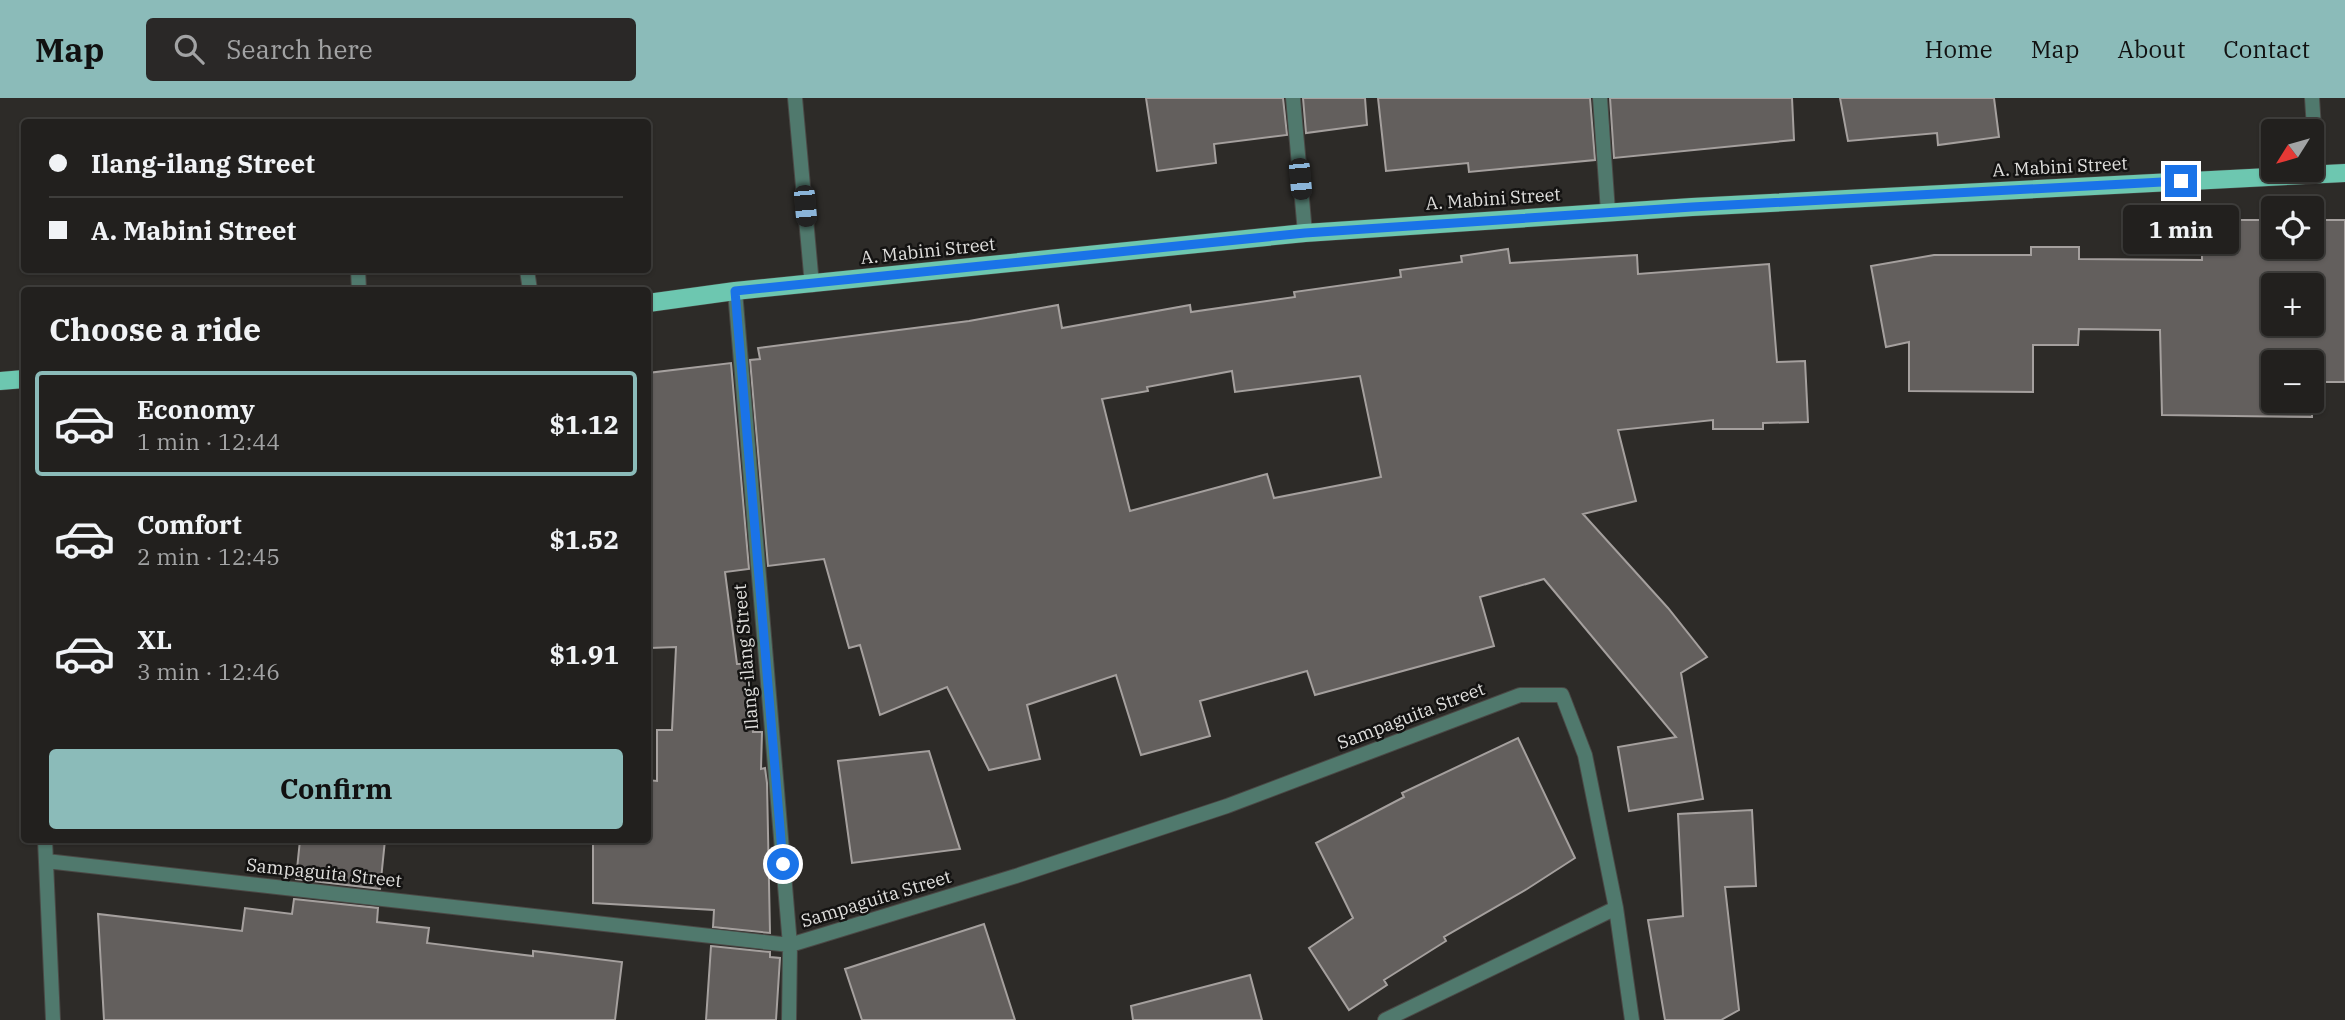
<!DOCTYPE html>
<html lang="en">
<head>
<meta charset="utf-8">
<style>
	body { margin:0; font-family:"IBM Plex Serif",serif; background:#2a2827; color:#f1f3f6; height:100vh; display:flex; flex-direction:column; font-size:26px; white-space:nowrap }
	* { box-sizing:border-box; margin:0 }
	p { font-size:23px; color:#a2a3a4 }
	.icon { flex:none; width:38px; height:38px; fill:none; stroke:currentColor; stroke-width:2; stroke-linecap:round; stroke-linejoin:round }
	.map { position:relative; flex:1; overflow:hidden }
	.details { position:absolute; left:21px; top:189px; width:630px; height:556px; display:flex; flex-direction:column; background:#22201e; border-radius:7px; box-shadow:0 2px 5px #0004,0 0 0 2px #3f3e3c }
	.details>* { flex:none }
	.banner { position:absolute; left:21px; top:21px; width:630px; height:154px; border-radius:7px; box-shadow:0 2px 5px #0004,0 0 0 2px #3f3e3c; display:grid; align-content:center; height:154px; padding:0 28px; background:#22201e }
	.needle { width:46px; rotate:233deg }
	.tools { position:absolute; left:2261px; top:21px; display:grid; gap:14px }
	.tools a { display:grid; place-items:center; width:63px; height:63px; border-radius:7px; background:#22201e; box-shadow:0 2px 5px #0004,0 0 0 2px #3f3e3c; font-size:35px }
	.end { position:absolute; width:32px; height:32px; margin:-16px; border:9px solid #1a73e8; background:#fff; box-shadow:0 0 0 4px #fff }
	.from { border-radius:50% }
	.bubble { position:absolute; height:49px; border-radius:7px; background:#22201e; box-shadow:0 2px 5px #0004,0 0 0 2px #3f3e3c; font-size:23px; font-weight:800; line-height:49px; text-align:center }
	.car { position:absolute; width:21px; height:42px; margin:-21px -10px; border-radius:9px; box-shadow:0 0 5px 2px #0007; background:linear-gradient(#222 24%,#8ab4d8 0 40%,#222 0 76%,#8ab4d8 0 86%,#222 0) }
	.banner b { display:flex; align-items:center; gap:24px; height:66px; font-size:26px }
	.banner b+b { border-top:2px solid #3f3e3c }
	.banner i { width:18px; height:18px; background:#f1f3f6 }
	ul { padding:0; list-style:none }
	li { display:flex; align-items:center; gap:21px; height:105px; margin:0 14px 10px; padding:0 14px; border:4px solid transparent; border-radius:7px }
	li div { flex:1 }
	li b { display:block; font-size:26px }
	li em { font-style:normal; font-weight:800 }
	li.on { border-color:#8bbbb9 }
	li>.icon { width:63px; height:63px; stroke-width:1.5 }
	h2 { padding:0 28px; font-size:32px; line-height:84px }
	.primary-button { display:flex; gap:14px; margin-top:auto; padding:14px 28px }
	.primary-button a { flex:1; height:80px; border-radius:7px; background:#8bbbb9; color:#111; font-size:28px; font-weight:800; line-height:80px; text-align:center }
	header { display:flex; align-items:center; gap:42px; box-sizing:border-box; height:98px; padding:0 35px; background:#8bbbb9; color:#111 }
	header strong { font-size:33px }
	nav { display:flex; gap:38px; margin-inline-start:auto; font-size:24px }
	.search { width:490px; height:63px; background:#2a2827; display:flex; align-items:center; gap:18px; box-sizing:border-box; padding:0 24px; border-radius:7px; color:#a2a3a4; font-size:26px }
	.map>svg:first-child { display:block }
	.building { fill:#635f5d; stroke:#a5a09e; stroke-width:2; fill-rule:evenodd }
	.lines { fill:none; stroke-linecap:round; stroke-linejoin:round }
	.service-casing { stroke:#4a4845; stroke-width:16 }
	.minor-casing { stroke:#4a4845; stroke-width:16 }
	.primary-casing { stroke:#4a4845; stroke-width:19 }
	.service { stroke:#50796d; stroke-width:14 }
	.minor { stroke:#50796d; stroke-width:14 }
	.primary { stroke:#6dc7b0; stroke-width:18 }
	.route { stroke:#1a73e8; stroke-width:9 }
	.labels { text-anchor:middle; stroke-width:5; stroke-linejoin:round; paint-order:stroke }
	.street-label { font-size:18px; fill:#e1e0de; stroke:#141312 }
</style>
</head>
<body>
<header>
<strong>Map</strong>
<div class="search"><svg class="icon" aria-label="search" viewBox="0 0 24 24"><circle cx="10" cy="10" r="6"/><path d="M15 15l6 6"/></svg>Search here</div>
<nav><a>Home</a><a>Map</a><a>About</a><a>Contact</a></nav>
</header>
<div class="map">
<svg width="2345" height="922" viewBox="0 0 2345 922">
	<rect width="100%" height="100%" fill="#2d2b28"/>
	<!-- building -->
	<path class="building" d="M1146,0h137l4,37 -73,9 2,19 -59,8z
		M1303,0h62l2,27 -61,8z
		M1378,0h212l5,62 -126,12 -1,-9 -82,8z
		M1610,0h182l2,42 -180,18z
		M1840,0h154l5,39 -61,8 -1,-12 -89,8z
		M2202,122h71v27h39v-27h33v162h-33v35l-150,-2 -2,-85 -81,-1 -1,16h-45v47l-124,-1v-49l-23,5 -15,-81 63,-11h97v-8h48v12l123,1zM2273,187h39v39h-39zM2273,264h39v39h-39z
		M1508,151l2,14 127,-8 1,19 131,-10 8,98 28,-1 3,61 -45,1v6h-50v-9l-95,10 18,71 -53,13 85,94 39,49 -26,16 22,126 -74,12 -11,-64 58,-10 -132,-158 -64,18 14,49 -179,49 -8,-24 -107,30 10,35 -69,19 -25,-80 -89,30 13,54 -51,11 -42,-83 -67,28 -20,-70 -11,3 -25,-89 -56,7 -18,-206 10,-1 -2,-11 211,-27 89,-16 4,23 128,-23 1,7 104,-15 -1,-5 107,-15 -1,-7 62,-8 -1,-6zM1232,273l3,21 125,-16 21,101 -107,21 -7,-24 -137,37 -28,-112 46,-8 -1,-4z
		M731,265l18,206 -24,3 12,92h10l6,68h9l-1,37 4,-1 2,15 3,150 -57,-6 1,-17 -121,-7v-63h55v-60l9,1v-51h15l4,-83 -26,1 -2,-45v-230z
		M1518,640l57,120 -48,31 -83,48 2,4 -62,39 3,5 -38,25 -40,-62 44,-30 -37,-75 88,-46 -2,-4z
		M929,653l31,98 -108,14 -14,-102z
		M1752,712l4,76 -31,1 14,123 -18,10h-56l-17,-100 35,-4 -5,-102z
		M300,742h85l-5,49 -84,-10z
		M294,801l84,9 -1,14 52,6 -2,15 106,13v-5l89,11 -7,58h-511l-6,-106 144,17 3,-23 47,6z
		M984,826l31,96h-153l-17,-51z
		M711,848l59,6v5l10,1 -4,62h-70z
		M1250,877l12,45h-129l-2,-14z"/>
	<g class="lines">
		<defs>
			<path id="service" d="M2312,0l5,76
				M358,172l1,20
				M527,172l3,20"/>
			<path id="minor" d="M795,0l17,187
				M1293,0l12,135
				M1600,0l8,114
				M735,193l55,654 -1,75
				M45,742l8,180
				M46,763l744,84 226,-69 211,-70 293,-111h42l23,60 31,153 16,112
				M1385,922l231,-112"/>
			<path id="primary" d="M648,205l87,-12 570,-58 387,-26 653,-34
				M0,283l24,-2"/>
		</defs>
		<!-- service casing -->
		<use href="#service" class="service-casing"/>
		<!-- minor casing -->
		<use href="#minor" class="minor-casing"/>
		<!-- primary casing -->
		<use href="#primary" class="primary-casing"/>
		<!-- service -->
		<use href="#service" class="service"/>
		<!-- minor -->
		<use href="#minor" class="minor"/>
		<!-- primary -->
		<use href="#primary" class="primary"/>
	</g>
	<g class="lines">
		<!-- route -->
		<path class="route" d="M783,766l-48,-573 570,-58 387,-26 489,-26"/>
	</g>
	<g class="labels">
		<!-- street labels -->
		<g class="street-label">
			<text transform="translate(2060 69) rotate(-3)" y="6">A. Mabini Street</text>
			<text transform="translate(1493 101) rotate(-4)" y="6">A. Mabini Street</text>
			<text transform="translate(928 153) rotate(-6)" y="6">A. Mabini Street</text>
			<text transform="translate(746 559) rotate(-95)" y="6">Ilang-ilang Street</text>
			<text transform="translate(1411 618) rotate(-21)" y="6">Sampaguita Street</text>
			<text transform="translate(324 775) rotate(6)" y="6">Sampaguita Street</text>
			<text transform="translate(876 801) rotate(-17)" y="6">Sampaguita Street</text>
		</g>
	</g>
</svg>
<div class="tools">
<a><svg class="needle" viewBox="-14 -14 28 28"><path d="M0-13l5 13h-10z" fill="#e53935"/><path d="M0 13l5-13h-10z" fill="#a2a3a4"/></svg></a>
<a><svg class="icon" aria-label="locate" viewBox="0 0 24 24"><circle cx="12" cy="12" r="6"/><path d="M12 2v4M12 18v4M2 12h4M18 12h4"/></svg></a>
<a>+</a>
<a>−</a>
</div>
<i class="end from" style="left:783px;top:766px"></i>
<i class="end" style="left:2181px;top:83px"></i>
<div class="bubble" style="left:2123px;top:107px;width:116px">1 min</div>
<i class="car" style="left:1300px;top:81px;rotate:175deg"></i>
<i class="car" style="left:805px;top:108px;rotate:175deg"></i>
<div class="banner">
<b><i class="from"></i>Ilang-ilang Street</b>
<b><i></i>A. Mabini Street</b>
</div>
<section class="details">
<h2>Choose a ride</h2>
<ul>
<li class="on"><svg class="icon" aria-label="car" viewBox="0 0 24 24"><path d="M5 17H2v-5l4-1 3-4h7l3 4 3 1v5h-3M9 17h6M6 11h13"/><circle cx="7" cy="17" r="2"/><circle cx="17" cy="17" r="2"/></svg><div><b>Economy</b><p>1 min · 12:44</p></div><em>$1.12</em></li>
<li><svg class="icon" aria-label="car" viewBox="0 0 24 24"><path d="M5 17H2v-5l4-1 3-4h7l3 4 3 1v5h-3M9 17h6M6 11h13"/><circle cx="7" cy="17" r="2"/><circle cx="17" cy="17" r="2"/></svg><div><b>Comfort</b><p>2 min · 12:45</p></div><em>$1.52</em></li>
<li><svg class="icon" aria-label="car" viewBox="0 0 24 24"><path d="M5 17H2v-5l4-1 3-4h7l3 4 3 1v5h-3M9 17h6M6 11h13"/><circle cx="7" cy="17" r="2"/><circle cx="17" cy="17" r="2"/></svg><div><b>XL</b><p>3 min · 12:46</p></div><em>$1.91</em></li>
</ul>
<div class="primary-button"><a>Confirm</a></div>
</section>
</div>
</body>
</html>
